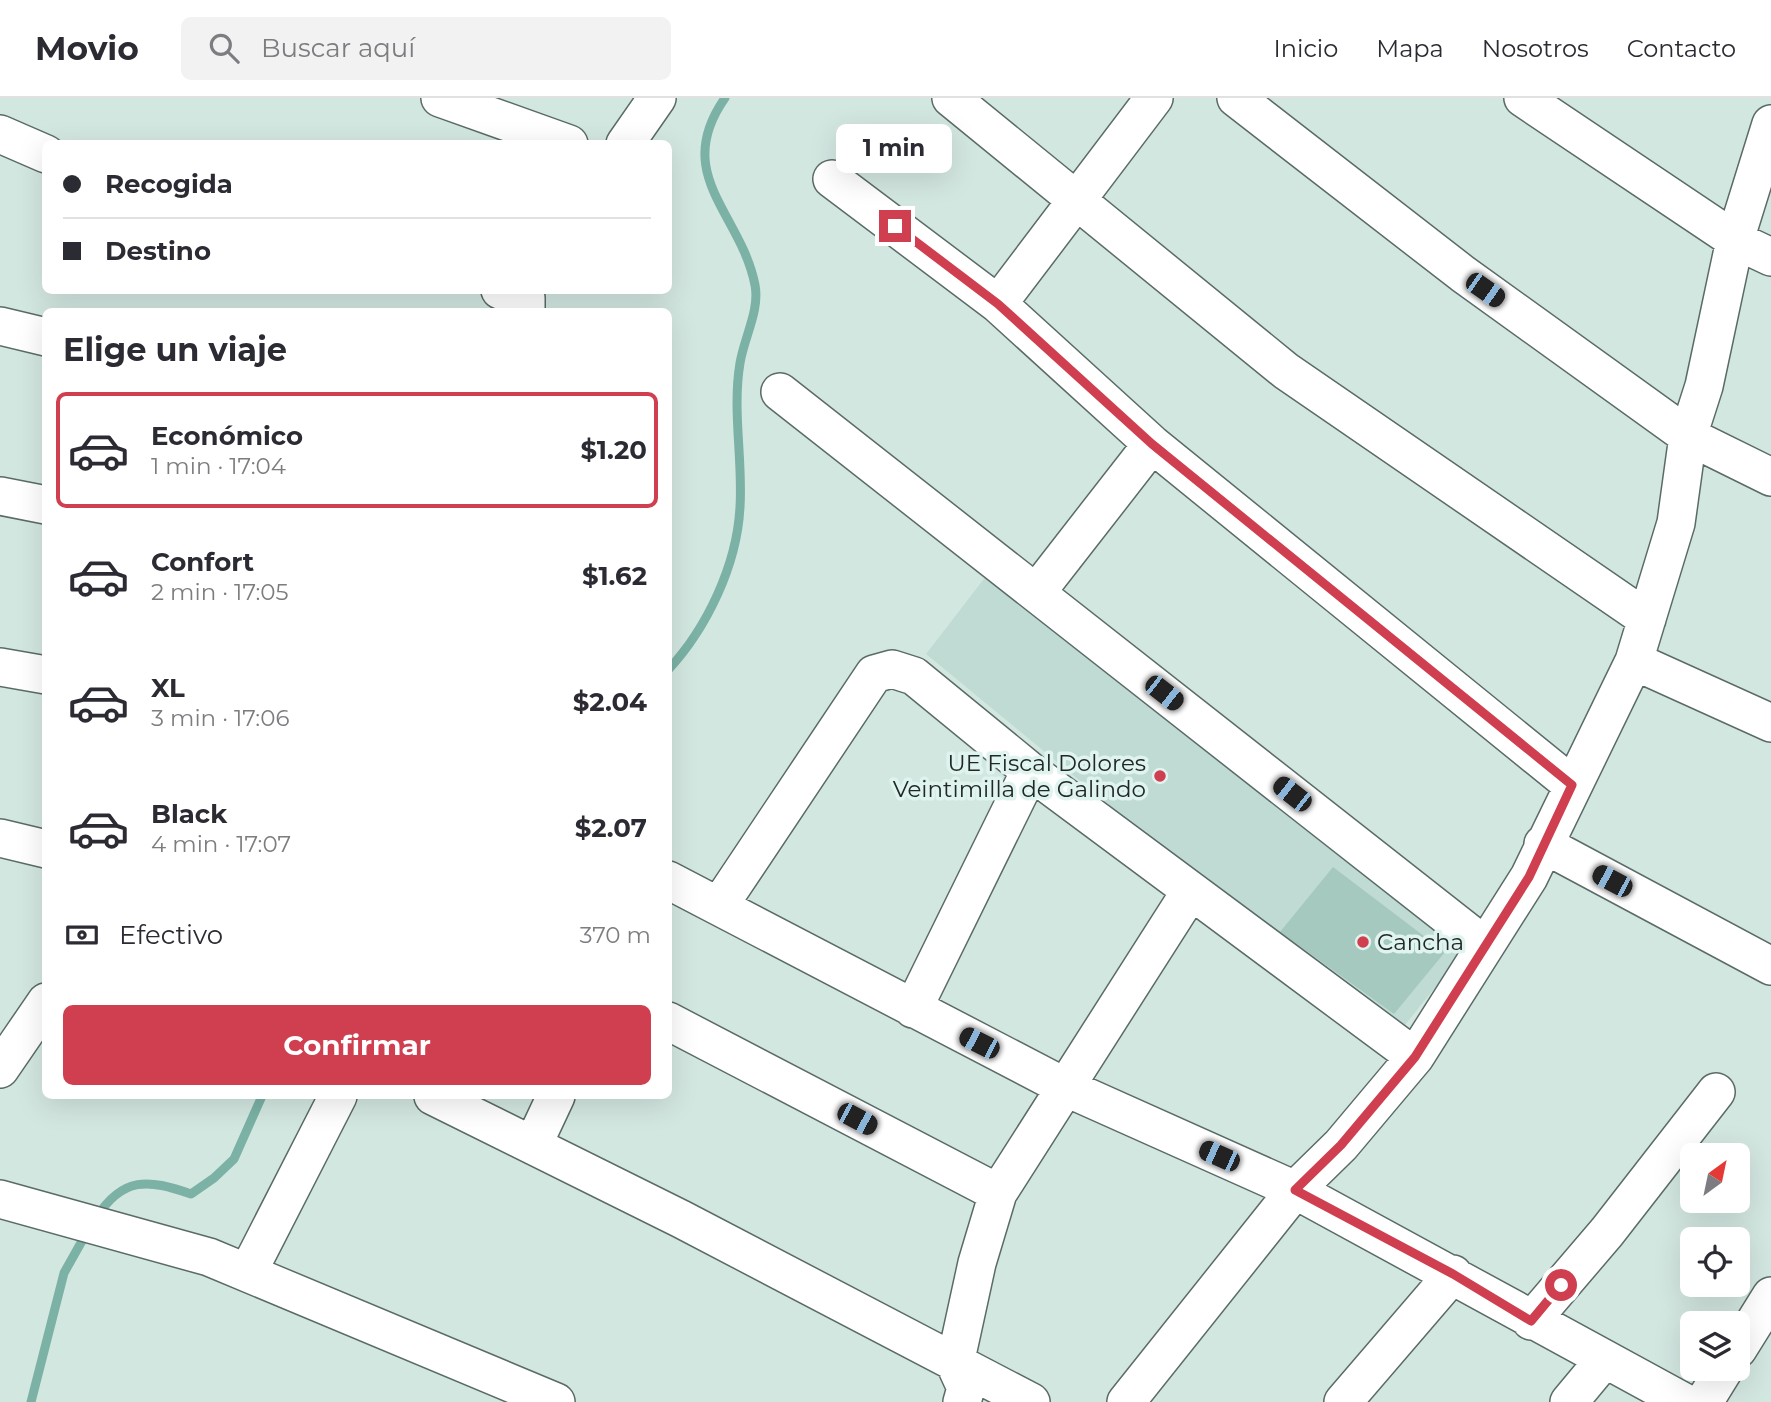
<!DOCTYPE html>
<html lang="es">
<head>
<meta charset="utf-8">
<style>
	body { margin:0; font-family:Montserrat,sans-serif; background:#f2f2f3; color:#2b2b33; height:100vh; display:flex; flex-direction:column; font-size:26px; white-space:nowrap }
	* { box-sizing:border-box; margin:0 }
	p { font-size:23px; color:#7c7c81 }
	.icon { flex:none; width:38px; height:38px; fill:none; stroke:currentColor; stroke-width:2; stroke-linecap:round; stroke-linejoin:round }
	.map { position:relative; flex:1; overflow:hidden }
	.side { position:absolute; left:42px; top:210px; width:630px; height:791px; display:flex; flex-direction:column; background:#fff; border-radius:10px; box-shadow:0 7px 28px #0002 }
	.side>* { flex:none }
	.banner { position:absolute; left:42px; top:42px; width:630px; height:154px; border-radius:10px; box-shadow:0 7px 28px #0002; display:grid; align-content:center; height:154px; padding:0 21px; background:#fff }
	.needle { width:46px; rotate:33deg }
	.fabs { position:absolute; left:1680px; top:1045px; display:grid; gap:14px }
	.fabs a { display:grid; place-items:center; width:70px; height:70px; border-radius:10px; background:#fff; box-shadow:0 7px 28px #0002; font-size:35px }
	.end { position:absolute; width:32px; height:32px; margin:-16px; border:9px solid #cf3f4f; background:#fff; box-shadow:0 0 0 4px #fff }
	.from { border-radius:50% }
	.bubble { position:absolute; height:49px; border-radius:10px; background:#fff; box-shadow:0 7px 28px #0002; font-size:23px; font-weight:700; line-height:49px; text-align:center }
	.car { position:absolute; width:21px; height:42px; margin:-21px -10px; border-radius:9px; box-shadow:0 0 5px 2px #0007; background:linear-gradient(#222 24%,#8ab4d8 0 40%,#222 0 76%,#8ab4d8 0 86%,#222 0) }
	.banner b { display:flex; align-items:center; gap:24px; height:66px; font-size:26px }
	.banner b+b { border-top:2px solid #e1e1e2 }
	.banner i { width:18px; height:18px; background:#2b2b33 }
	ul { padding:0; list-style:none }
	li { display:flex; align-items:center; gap:21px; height:116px; margin:0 14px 10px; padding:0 7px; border:4px solid transparent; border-radius:10px }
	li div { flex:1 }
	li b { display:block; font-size:26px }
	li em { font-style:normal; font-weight:700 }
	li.on { border-color:#cf3f4f }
	li>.icon { width:63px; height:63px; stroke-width:1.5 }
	h2 { padding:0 21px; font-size:32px; line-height:84px }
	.pay { display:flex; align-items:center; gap:18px; height:77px; padding:0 21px; font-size:26px }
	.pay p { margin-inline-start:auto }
	.primary-button { display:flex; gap:14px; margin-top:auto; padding:14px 21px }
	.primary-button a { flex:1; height:80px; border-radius:10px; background:#cf3f4f; color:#fff; font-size:28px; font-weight:700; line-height:80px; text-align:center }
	header { display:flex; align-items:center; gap:42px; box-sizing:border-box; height:98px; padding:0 35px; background:#fff; border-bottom:2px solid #e1e1e2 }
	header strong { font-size:33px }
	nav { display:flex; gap:38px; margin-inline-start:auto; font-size:24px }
	.search { width:490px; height:63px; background:#f2f2f3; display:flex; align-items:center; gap:18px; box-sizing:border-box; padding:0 24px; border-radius:10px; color:#7c7c81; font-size:26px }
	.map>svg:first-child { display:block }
	.built { fill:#c0dbd4 }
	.grass { fill:#a5c9bf }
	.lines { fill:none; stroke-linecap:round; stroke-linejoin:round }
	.stream { stroke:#7bb2a5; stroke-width:9 }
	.minor-casing { stroke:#5a6b67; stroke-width:40 }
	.minor { stroke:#fff; stroke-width:37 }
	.route { stroke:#cf3f4f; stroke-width:9 }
	.poi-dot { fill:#cf3f4f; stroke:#e0f4ef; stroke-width:2.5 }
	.labels { text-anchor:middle; stroke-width:7; stroke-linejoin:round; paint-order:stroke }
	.poi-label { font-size:23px; fill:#202725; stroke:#e0f4ef; text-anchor:end }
</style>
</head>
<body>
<header>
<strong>Movio</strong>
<div class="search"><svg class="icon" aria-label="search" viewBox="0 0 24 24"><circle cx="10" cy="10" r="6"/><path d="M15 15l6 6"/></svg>Buscar aquí</div>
<nav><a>Inicio</a><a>Mapa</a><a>Nosotros</a><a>Contacto</a></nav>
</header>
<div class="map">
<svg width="1771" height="1304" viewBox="0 0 1771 1304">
	<rect width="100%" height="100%" fill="#d3e7e1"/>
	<!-- built -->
	<path class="built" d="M990,473l475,379 -64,80 -180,-133 -295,-243z"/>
	<!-- grass -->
	<path class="grass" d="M1333,769l112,85 -51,62 -114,-82z"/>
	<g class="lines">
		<!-- stream -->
		<path class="stream" d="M668,572c39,-42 69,-105 72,-163 3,-48 -8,-96 0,-144 4,-25 20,-53 15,-78 -14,-72 -84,-110 -30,-187
			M96,1120c27,-42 52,-39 95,-24l23,-16 20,-19 28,-63
			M31,1304l33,-129 23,-41"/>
		<defs>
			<path id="minor" d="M440,0l129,46
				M951,0l335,273 361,248
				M1236,0l227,176 225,162 83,41
				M1523,0l212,142 36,17
				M0,36l46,20
				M625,46l32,-46
				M832,81l166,125 154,140 420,341
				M500,192l26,8v14
				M998,206l156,-206
				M0,228l46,11
				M780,294l704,553
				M0,398l46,9
				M1036,495l116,-149
				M1634,563l137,62
				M0,569l46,8
				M0,740l46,11
				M1543,746l228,122
				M668,782l399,208 228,102 389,212
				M719,808l155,-232 18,-5 22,7 116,95 385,286
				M913,911l117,-238
				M668,923l330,172
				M0,971l46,-67
				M433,998l248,123 350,183
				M533,1047l23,-49
				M0,1101l209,58 347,145
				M248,1174l90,-176
				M1531,1223l76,-89 109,-140
				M1738,1251l33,-53
				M962,1304l4,-14 -11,-24 22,-101 21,-70 192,-301
				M1126,1304l169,-212 46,-45 74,-88 114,-180 105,-216 42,-138 12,-87 16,-50 31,-146 36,-116
				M1343,1304l110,-128
				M1569,1304l35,-42
				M1704,1304l21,-34"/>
		</defs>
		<!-- minor casing -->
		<use href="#minor" class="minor-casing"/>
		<!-- minor -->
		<use href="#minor" class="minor"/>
	</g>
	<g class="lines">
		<!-- route -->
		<path class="route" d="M895,128l103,78 154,140 420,341 -43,92 -114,180 -74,88 -46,45 158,84 78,47 30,-36"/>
	</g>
	<!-- markers -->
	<g class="poi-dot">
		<circle cx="1160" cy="678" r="7"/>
		<circle cx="1363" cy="844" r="7"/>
	</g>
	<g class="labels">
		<!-- poi labels -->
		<g class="poi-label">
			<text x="1146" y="673">UE Fiscal Dolores<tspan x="1146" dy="26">Veintimilla de Galindo</tspan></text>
			<text x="1377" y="852" text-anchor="start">Cancha</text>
		</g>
	</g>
</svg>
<div class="fabs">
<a><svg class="needle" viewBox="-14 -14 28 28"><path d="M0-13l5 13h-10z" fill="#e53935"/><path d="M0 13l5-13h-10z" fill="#7c7c81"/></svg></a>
<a><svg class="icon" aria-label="locate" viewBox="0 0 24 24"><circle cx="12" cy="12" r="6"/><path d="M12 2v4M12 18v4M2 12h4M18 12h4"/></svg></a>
<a><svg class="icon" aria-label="layers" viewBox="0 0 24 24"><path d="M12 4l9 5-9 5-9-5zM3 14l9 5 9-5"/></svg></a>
</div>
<i class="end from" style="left:1561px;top:1187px"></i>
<i class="end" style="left:895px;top:128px"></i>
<div class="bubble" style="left:836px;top:26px;width:116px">1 min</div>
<i class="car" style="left:1485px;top:192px;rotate:125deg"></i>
<i class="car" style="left:1164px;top:595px;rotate:128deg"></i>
<i class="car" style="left:1292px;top:696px;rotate:308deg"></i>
<i class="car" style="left:1612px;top:783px;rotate:298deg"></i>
<i class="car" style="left:979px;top:945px;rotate:297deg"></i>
<i class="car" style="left:857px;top:1021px;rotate:118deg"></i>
<i class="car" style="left:1219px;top:1058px;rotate:294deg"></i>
<div class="banner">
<b><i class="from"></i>Recogida</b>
<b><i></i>Destino</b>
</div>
<section class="side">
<h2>Elige un viaje</h2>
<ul>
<li class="on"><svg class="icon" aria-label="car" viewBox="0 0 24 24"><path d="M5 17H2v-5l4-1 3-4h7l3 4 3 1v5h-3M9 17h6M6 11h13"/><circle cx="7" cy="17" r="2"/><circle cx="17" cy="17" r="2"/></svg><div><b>Económico</b><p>1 min · 17:04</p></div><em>$1.20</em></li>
<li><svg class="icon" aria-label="car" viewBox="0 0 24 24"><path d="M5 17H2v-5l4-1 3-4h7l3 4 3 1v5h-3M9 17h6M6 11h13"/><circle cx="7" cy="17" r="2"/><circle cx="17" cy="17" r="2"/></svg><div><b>Confort</b><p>2 min · 17:05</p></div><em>$1.62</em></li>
<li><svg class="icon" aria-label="car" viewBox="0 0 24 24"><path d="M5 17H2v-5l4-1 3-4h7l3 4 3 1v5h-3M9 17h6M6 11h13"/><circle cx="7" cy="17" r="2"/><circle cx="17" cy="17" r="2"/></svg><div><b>XL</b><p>3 min · 17:06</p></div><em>$2.04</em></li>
<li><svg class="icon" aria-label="car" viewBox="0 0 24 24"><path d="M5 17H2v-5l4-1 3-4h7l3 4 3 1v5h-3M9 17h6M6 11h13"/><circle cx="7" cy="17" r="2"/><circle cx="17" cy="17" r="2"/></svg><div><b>Black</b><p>4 min · 17:07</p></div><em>$2.07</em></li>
</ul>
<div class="pay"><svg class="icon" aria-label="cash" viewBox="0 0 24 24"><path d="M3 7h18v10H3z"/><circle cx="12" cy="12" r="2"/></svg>Efectivo<p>370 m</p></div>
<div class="primary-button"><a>Confirmar</a></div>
</section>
</div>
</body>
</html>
